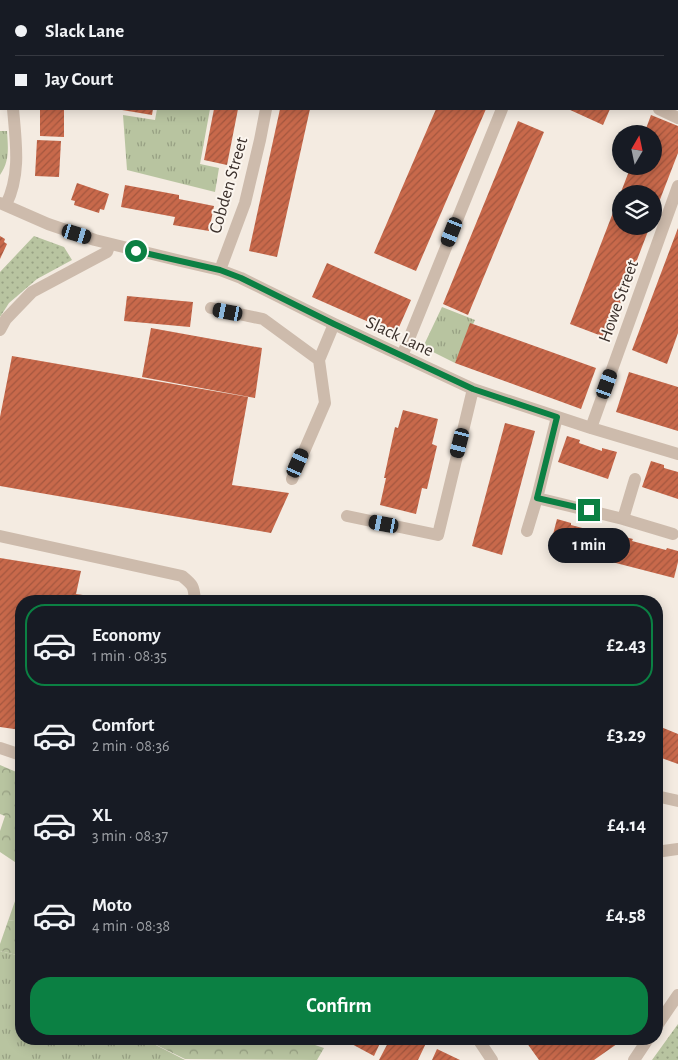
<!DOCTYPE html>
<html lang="en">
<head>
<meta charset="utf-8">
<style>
	body { margin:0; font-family:"Alegreya Sans",sans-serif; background:#242831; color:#f1f3f6; height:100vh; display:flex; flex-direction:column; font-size:19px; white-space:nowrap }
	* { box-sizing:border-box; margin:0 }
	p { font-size:16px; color:#9ea1a6 }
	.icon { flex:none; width:28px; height:28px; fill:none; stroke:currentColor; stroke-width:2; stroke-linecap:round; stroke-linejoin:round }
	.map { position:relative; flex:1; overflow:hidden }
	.drawer { position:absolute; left:15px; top:595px; width:648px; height:450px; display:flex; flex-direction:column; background:#171b24; border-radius:20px; box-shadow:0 2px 12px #0003 }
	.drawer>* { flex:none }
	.guide { position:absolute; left:0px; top:0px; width:679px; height:110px; box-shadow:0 2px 12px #0003; display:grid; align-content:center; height:110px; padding:0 15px; background:#171b24 }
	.needle { width:32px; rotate:9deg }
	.tools { position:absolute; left:612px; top:125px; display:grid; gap:10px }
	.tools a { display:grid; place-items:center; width:50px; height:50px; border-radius:50%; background:#171b24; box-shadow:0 2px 12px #0003; font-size:25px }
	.end { position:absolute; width:22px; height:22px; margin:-11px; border:6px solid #0b8043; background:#fff; box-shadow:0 0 0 2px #fff }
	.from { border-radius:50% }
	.bubble { position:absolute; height:35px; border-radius:18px; background:#171b24; box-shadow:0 2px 12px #0003; font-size:16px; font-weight:700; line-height:35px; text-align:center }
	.car { position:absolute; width:15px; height:30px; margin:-15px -8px; border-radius:6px; box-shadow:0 0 4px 1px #0007; background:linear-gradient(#222 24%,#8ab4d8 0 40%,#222 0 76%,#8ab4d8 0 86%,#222 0) }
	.guide b { display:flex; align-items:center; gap:18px; height:48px; font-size:19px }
	.guide b+b { border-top:1px solid #363941 }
	.guide i { width:12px; height:12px; background:#f1f3f6 }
	ul { padding:9px 0 0; list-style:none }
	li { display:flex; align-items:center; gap:15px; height:82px; margin:0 10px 8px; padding:0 5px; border:2px solid transparent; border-radius:20px }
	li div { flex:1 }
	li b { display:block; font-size:19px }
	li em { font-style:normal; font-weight:700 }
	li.selected { border-color:#0b8043 }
	li>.icon { width:45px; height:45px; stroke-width:1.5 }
	.cta { display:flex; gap:10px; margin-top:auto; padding:10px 15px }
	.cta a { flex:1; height:58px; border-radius:20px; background:#0b8043; color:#fff; font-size:20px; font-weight:700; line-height:58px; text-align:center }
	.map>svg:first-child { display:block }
	.grass { fill:url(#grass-tufts) }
	.forest { fill:url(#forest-crowns) }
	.park { fill:url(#park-dots) }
	.building { fill:url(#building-hatch) }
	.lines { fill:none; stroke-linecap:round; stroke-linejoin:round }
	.minor { stroke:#cdbbac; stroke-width:12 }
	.route { stroke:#0b8043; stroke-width:6 }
	.labels { text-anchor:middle; stroke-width:4; stroke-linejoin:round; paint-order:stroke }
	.street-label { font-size:18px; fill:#3b302b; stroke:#fbf5ee }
</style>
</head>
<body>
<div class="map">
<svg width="678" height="1060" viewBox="0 0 678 1060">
	<defs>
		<pattern id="grass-tufts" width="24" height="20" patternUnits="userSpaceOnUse" patternTransform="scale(1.25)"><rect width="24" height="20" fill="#b8c4a0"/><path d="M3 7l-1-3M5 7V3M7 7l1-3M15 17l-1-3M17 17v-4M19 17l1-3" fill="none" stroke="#97a083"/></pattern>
		<pattern id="forest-crowns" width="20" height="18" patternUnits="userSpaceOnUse" patternTransform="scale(1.25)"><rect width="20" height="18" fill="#b8c4a0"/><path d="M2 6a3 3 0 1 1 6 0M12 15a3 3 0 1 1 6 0" fill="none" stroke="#97a083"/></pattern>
		<pattern id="park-dots" width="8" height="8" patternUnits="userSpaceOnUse" patternTransform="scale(1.25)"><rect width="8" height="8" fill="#b8c4a0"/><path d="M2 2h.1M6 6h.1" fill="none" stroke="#97a083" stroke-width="1.8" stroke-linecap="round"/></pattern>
		<pattern id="building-hatch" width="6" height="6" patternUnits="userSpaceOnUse" patternTransform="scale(1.25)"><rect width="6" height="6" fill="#c8694b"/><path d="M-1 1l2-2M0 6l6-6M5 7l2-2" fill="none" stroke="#a4573f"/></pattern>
	</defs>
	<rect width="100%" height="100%" fill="#f4ebe1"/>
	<!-- grass -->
	<path class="grass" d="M157,109h53l-10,55 19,4 -4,24 -88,-22 -4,-55 32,5z
		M0,131h7c1,16 3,30 -7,44z
		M442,307l33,13 -20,43 -32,-16z
		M21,884v35l-13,2z
		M0,951l21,5v83h123l41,21h-185z"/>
	<!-- forest -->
	<path class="forest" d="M0,765l21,9v92l-21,-14v-21l5,-15 -5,-2z
		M21,919v37l-21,-5v-7l8,-23z
		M144,1039h147l15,3 18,6 -7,12 -132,-1z"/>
	<!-- park -->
	<path class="park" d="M34,236l30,11 8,13 -35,19 -28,24 -9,14v-45z
		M678,1024v36h-26z"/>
	<!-- building -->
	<path class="building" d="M40,109h24v28l-24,-1z
		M122,109h31l-1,6 -30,-5z
		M214,109h24l-11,56 -23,-5z
		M280,109h30l-33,148 -28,-6z
		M436,109h50l-70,162 -42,-18z
		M568,109h42l-7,16z
		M651,115l27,11v27l-24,62v-21h-33v32h29l-43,112 -37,-14 61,-158h23v-32h-10z
		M518,121l26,11 -76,183 -25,-11z
		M37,140l24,1 -2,36 -24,-1z
		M77,183l32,11 -5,16 -4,-1 -1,4 -25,-8 1,-4 -4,-1z
		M125,185l54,10v4l35,7 -5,25 -36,-6 2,-8 -54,-10z
		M678,228v105l-11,31 -35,-14z
		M0,236l5,3 -1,3 3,2 -7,15z
		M327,263l84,37 -15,34 -84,-37z
		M127,296l66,6 -3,25 -66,-6z
		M470,323l126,45 -15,41 -126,-46z
		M151,328l111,20 -7,50 -113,-21z
		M12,356l236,41 -16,88 57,8 -18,40 -271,-47v-69z
		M629,372l49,15v44l-62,-19z
		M403,410l35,9 -6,25 5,2 -10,43 -5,-1 -6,26 -36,-9 6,-27h-2l11,-51 3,1z
		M505,423l30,8 -33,124 -30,-9z
		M567,436l13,4 -1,3 23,8v-3l15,4 -9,27 -50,-17z
		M651,461l13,4v3l14,4v27l-36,-12z
		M557,519l14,4v2l34,9 1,-2 27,7 -1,2 34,9 1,-2 11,3v11l-4,16 -124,-32z
		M0,558l81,13 -5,23 42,6v1h-97v129l-21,-3z
		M389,597l19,3v1h-20z
		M656,725l22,9v30l-22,-8z
		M350,1039h32l-8,17 -26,-14z
		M390,1039h38l-10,21h-39z
		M524,1039h100l-30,21h-55z
		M437,1049l23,11h-28z"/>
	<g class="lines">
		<!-- minor -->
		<path class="minor" d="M11,1v-1
			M132,1l1,-1
			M287,1v-1
			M546,1l1,-1
			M659,109l19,9
			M0,203l48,21 47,16 86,21 39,9 21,8 93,46 139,65 118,39 87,26
			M6,205c15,-31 10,-62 7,-96
			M220,270l25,-67 15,-63 6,-31
			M211,308l52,11 56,41 15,-36
			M0,330l6,-11 26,-27 75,-40 3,-8
			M402,356l100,-247
			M591,428l87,-242
			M292,479l33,-76 -6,-43
			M537,498l86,21 12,-40
			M347,516l91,19 35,-146
			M623,519l50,15
			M527,531l10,-33 20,-81
			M0,536l182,40c11,9 12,10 13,25
			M0,748l21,7
			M656,796l22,5
			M656,852l22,-3
			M656,1027l22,-32
			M478,1039l14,21
			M634,1060l14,-21"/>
	</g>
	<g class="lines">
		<!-- route -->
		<path class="route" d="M136,251l84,19 21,8 93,46 139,65 84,28 -20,81 52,12"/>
	</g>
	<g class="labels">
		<!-- street labels -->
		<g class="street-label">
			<text transform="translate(228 185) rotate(-74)" y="6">Cobden Street</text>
			<text transform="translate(618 301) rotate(-70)" y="6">Howe Street</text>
			<text transform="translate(400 336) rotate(25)" y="6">Slack Lane</text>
		</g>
	</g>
</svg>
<div class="tools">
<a><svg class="needle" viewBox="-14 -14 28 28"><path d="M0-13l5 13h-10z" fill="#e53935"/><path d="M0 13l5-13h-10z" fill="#9ea1a6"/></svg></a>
<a><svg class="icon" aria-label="layers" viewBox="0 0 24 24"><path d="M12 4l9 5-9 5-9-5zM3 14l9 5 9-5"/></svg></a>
</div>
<i class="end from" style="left:136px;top:251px"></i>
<i class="end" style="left:589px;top:510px"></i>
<div class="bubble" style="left:548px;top:528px;width:82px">1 min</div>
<i class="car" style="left:452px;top:232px;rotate:202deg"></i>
<i class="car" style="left:77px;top:234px;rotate:107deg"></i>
<i class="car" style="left:228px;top:312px;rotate:281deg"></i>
<i class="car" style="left:607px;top:384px;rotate:20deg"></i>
<i class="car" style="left:460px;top:443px;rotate:194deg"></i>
<i class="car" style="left:298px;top:463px;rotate:24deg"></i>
<i class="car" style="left:384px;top:524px;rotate:281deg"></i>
<div class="guide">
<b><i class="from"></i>Slack Lane</b>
<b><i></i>Jay Court</b>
</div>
<section class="drawer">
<ul>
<li class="selected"><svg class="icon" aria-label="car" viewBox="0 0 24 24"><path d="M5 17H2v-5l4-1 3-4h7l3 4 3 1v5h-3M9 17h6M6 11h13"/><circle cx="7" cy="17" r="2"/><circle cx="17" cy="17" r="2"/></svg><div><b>Economy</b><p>1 min · 08:35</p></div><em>£2.43</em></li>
<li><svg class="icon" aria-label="car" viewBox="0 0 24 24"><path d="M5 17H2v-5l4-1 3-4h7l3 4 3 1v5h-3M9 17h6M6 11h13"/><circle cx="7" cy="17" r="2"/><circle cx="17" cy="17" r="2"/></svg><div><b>Comfort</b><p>2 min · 08:36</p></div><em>£3.29</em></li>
<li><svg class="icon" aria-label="car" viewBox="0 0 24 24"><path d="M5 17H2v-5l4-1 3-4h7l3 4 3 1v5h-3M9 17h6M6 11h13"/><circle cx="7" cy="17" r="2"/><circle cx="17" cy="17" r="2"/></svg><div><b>XL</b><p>3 min · 08:37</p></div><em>£4.14</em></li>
<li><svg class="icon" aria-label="car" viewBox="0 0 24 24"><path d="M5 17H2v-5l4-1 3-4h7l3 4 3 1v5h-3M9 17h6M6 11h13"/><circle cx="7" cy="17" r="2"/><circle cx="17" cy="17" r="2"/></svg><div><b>Moto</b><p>4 min · 08:38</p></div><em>£4.58</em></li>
</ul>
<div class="cta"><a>Confirm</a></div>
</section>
</div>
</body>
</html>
